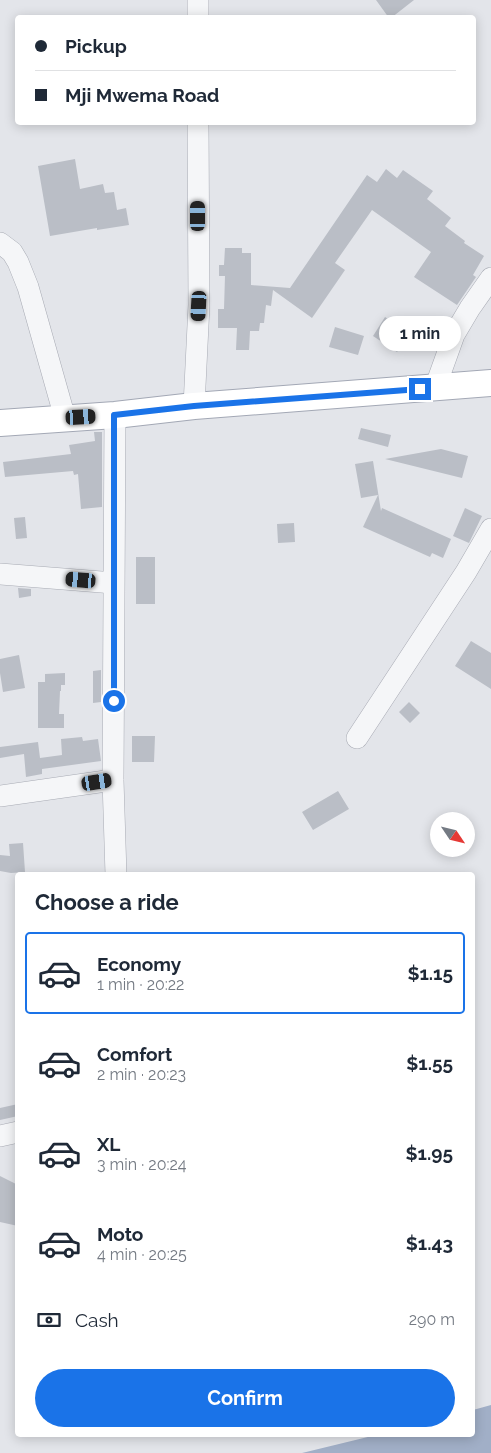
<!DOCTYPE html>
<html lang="en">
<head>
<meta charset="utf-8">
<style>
	body { margin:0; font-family:Raleway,sans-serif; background:#f6f6f7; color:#1f2937; height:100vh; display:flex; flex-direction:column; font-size:19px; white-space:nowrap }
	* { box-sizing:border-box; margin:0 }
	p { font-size:16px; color:#747a83 }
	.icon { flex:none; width:28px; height:28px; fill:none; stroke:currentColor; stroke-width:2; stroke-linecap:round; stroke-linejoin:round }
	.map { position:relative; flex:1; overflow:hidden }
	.panel { position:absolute; left:15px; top:872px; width:460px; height:565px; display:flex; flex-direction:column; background:#fff; border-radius:5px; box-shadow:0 2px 12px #0003 }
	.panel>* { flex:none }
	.guide { position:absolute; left:15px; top:15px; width:461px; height:110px; border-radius:5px; box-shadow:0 2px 12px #0003; display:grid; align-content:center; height:110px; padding:0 20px; background:#fff }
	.needle { width:32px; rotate:125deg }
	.tools { position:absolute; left:430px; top:812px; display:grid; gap:10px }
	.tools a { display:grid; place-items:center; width:45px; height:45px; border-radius:50%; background:#fff; box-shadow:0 2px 12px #0003; font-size:25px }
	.end { position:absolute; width:22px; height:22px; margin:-11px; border:6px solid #1a73e8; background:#fff; box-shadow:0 0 0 2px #fff }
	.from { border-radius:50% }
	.bubble { position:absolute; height:35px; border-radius:18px; background:#fff; box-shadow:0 2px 12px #0003; font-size:16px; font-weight:700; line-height:35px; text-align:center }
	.car { position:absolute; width:15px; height:30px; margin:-15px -8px; border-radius:6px; box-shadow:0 0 4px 1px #0007; background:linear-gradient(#222 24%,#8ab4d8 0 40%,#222 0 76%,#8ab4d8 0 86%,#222 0) }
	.guide b { display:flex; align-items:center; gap:18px; height:48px; font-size:19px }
	.guide b+b { border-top:1px solid #e0e1e3 }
	.guide i { width:12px; height:12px; background:#1f2937 }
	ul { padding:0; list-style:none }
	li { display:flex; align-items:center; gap:15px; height:82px; margin:0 10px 8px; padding:0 10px; border:2px solid transparent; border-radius:5px }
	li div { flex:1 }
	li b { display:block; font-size:19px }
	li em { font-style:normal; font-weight:700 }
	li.selected { border-color:#1a73e8 }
	li>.icon { width:45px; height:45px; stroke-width:1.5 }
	h2 { padding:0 20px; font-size:22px; line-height:60px }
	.pay { display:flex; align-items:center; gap:12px; height:55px; padding:0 20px; font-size:19px }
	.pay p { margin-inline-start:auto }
	.cta { display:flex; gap:10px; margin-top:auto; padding:10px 20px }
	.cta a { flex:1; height:58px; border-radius:30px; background:#1a73e8; color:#fff; font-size:20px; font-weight:700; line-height:58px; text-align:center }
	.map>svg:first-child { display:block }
	.water { fill:#a1afc7 }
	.building { fill:#babec6 }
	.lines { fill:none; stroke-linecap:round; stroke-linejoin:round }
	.minor-casing { stroke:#a8abb4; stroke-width:22 }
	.major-casing { stroke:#a3a8b5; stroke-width:28 }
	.minor { stroke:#f5f6f8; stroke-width:21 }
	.major { stroke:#fff; stroke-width:26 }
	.route { stroke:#1a73e8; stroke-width:6 }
</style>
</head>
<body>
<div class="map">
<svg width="491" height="1453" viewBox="0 0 491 1453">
	<rect width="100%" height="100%" fill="#e3e5ea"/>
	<!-- water -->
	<path class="water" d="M491,1405v48h-189l74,-18h96l1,-25z"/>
	<!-- building -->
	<path class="building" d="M376,0h38l-23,18h-2z
		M75,159l5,30 23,-5 2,9 9,-1 3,18 9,-2 3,17 -32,5v-2l-47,8 -12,-70z
		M386,169l11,9 6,-8 30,21 -6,8 24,19 -6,8 20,15 -1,2 20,13 -11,19 3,2 -19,28 -43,-28 17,-25 -59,-42 -37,53 10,7 -33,48 -39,-28 -2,16 -5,-1 -2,18h-4l-1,8h-9l-1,19h-13l1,-22h-19v-19h6l1,-33h-6v-11h5l1,-17h17v5h9v32l39,3 77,-113 10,7z
		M385,317l25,16 -13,19 -24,-16z
		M335,327l29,9 -6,19 -29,-8z
		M361,428l30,7 -3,12 -30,-8z
		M94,432h8v75l-21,2 -3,-35 -4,1 -1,-4 -68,6 -2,-15 68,-8 -2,-9 26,-4z
		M441,449l27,7 -6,22 -77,-19z
		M373,461l8,50 1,-3 69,31 -8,19 -11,-5 -2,4 -67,-30 15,-32 -17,3 -6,-34z
		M465,508l17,8 -13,27 -16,-7z
		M25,517l2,21 -11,1 -2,-21z
		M294,523l1,19 -17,1 -1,-19z
		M136,557h19v47h-19z
		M18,588l13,1v7l-12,2z
		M471,641l20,12v36l-36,-23z
		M19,655l6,33 -22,4 -3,-19v-14z
		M101,670v32l-8,1v-32z
		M65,673v12h-4v6h-1l-1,23h5v14h-26v-46h7v-8z
		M409,702l11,11 -10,10 -11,-11z
		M132,736h23l-1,26h-22z
		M82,737l1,4 15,-2 3,22 -59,8v5l-16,3 -2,-23 -24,4v-11l38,-5 2,16 22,-3 -1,-16z
		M338,791l11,18 -36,21 -11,-18z
		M23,843l2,29 -14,1 -11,-2v-16l10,1 -1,-12z
		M18,1104v12l-18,4v-12z
		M0,1176l16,8 -1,11 3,1v30l-18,-4z"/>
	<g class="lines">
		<defs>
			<path id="minor" d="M198,18v-18
				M0,243l12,9 6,10 10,25 37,131
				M435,388l19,-53 16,-27 21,-30
				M194,406l5,-101 -1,-183
				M115,415l-2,365 3,95
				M0,574l114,9
				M357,738l109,-166 25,-43
				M0,796l113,-16
				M0,1136l18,-4"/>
			<path id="major" d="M0,423l115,-8 79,-9 297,-23"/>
		</defs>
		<!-- minor casing -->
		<use href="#minor" class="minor-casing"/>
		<!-- major casing -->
		<use href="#major" class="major-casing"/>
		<!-- minor -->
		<use href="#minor" class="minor"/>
		<!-- major -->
		<use href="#major" class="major"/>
	</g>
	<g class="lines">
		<!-- route -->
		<path class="route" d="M114,701v-286l80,-9 226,-17"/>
	</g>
</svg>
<div class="tools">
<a><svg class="needle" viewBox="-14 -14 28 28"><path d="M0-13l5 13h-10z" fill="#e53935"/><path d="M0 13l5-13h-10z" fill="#747a83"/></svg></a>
</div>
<i class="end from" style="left:114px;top:701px"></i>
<i class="end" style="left:420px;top:389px"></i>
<div class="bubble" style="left:379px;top:316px;width:82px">1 min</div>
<i class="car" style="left:198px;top:216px;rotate:0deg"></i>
<i class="car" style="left:199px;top:306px;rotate:183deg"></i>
<i class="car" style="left:81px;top:417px;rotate:87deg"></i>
<i class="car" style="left:81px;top:580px;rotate:275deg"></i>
<i class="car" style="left:97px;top:782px;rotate:81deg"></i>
<div class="guide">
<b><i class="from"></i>Pickup</b>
<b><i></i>Mji Mwema Road</b>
</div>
<section class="panel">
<h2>Choose a ride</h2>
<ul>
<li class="selected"><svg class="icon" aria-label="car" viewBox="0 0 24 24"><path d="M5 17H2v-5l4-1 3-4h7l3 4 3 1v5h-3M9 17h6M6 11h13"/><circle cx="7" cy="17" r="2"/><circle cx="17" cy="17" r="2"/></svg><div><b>Economy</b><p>1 min · 20:22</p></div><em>$1.15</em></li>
<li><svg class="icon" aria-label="car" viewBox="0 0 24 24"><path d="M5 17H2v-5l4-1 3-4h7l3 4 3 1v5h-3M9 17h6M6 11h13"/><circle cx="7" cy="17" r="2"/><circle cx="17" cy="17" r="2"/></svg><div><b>Comfort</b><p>2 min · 20:23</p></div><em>$1.55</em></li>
<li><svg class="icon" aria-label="car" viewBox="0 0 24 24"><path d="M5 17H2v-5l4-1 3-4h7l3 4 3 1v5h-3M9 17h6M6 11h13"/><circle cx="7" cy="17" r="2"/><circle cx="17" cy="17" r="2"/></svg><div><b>XL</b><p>3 min · 20:24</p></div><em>$1.95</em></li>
<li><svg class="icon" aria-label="car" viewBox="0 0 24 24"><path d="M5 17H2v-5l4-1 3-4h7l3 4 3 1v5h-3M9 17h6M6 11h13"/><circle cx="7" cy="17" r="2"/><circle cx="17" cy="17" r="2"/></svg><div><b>Moto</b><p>4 min · 20:25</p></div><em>$1.43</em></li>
</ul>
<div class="pay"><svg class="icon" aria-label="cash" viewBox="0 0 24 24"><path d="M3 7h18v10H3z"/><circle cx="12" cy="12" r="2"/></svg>Cash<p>290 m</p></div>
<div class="cta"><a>Confirm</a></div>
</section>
</div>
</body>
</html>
